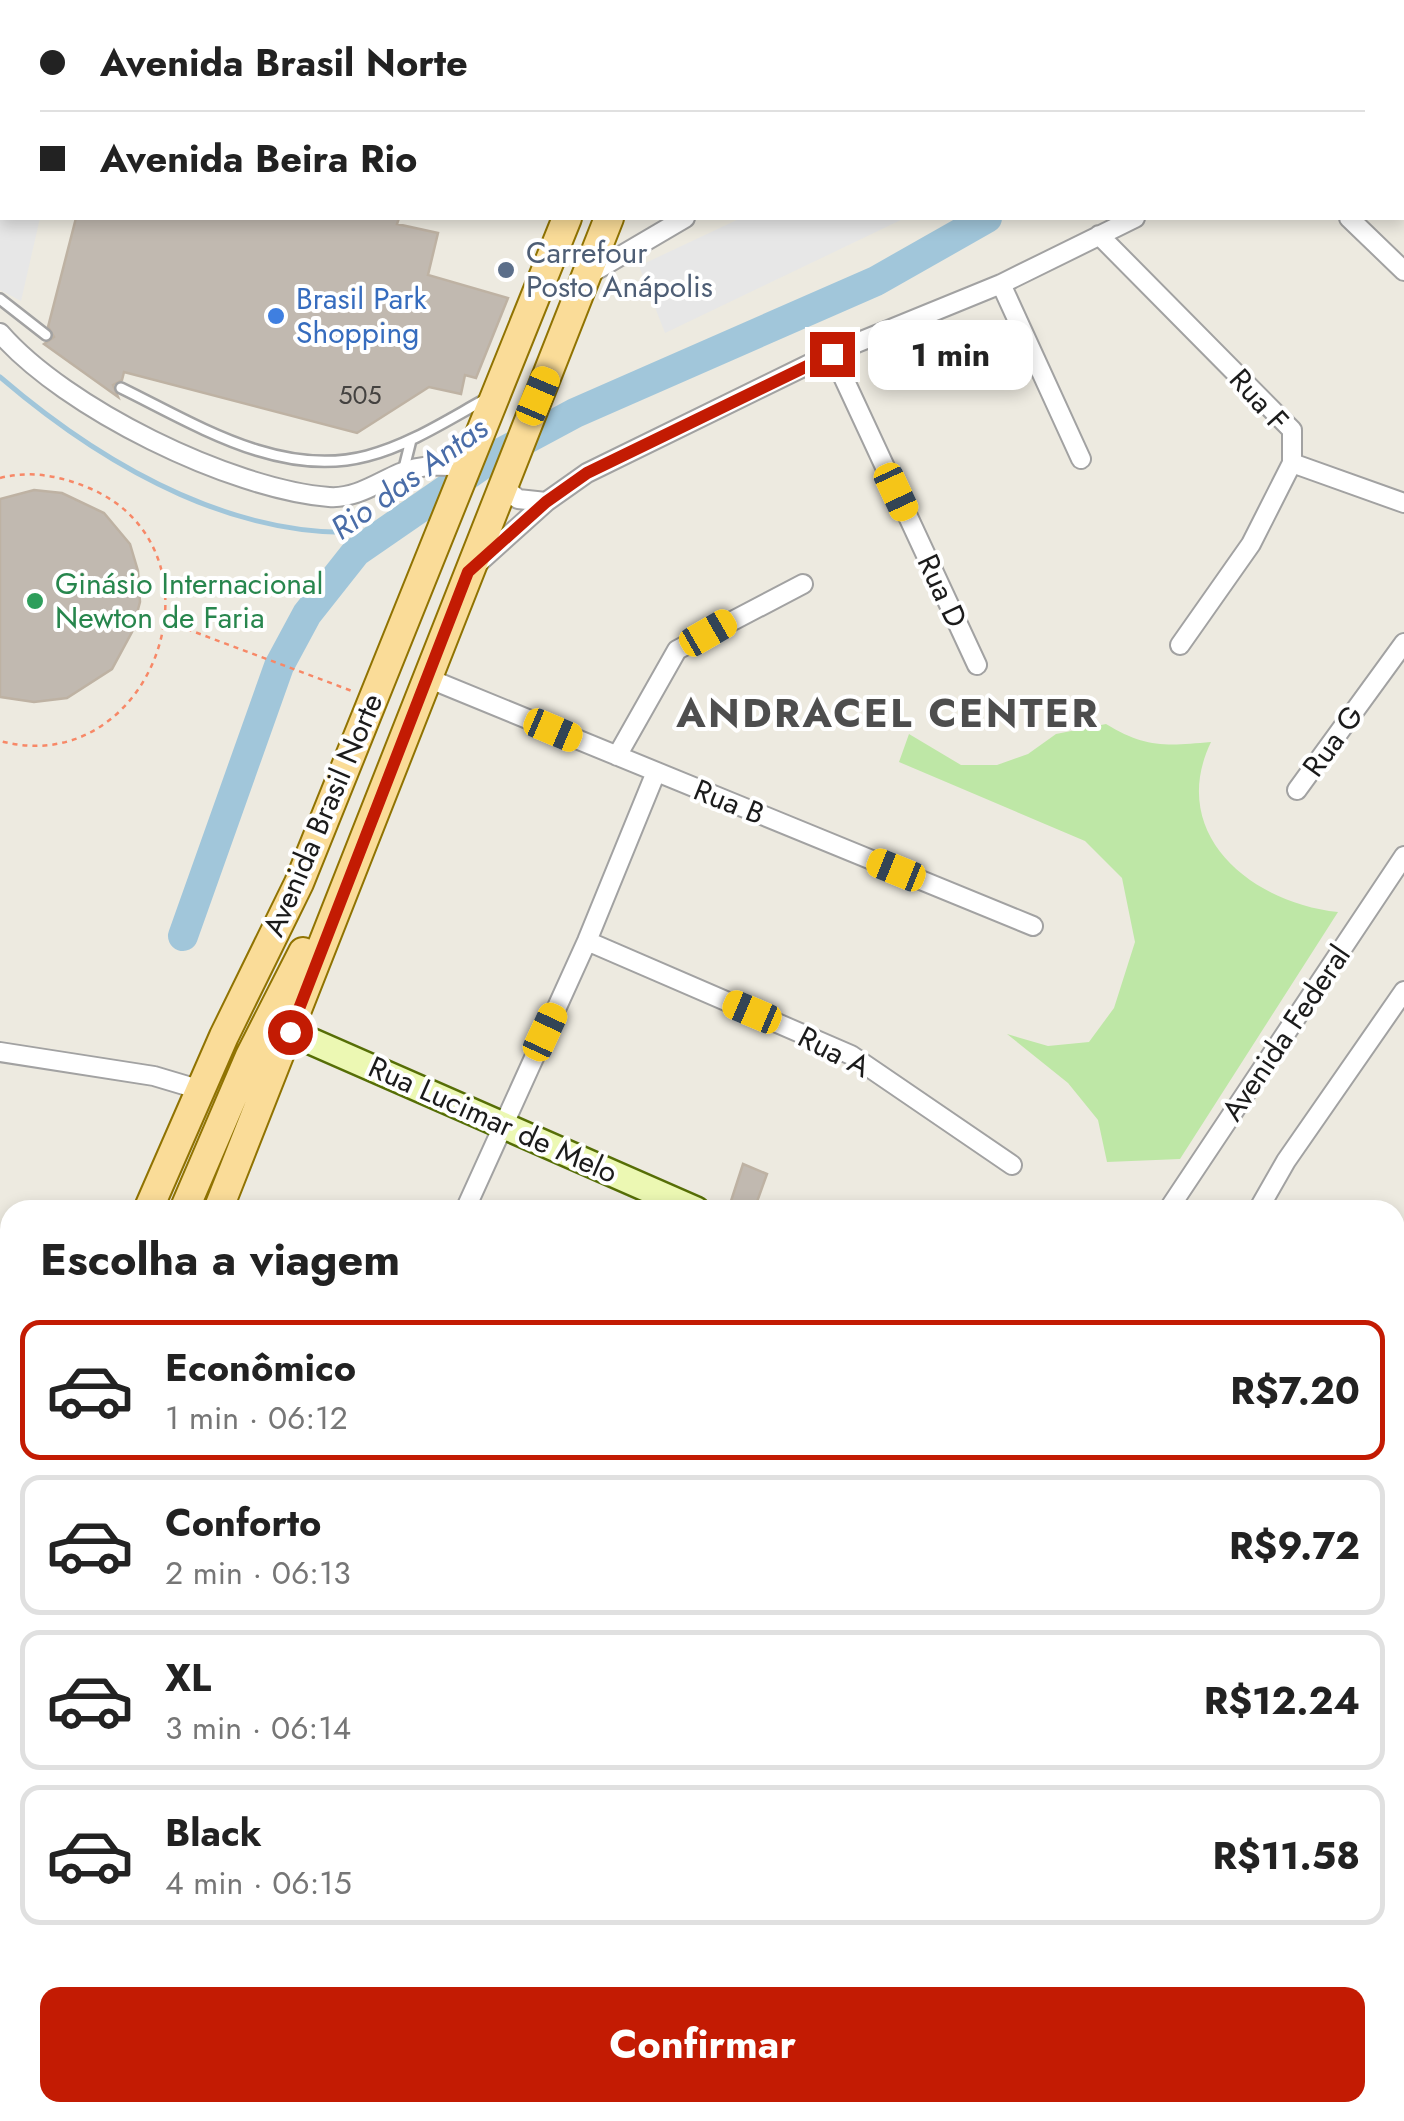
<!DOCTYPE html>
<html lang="pt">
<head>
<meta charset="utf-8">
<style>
	body { margin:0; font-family:Jost,sans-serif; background:#f6f6f6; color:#222; height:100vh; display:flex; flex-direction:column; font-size:38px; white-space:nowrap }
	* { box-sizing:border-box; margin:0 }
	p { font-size:32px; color:#767676 }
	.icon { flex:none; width:55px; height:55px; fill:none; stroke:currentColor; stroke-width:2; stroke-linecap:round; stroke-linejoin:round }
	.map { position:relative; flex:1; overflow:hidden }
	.side { position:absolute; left:0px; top:1200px; width:1405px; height:922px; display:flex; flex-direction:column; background:#fff; border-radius:30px 30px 0 0; box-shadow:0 5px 15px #0003 }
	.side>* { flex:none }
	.top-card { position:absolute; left:0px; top:0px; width:1405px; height:220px; box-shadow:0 5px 15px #0003; display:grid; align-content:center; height:220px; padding:0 40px; background:#fff }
	.end { position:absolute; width:45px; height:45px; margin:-22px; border:12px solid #c31b03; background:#fff; box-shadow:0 0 0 5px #fff }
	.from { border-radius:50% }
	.bubble { position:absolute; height:70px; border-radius:20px; background:#fff; box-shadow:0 5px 15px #0003; font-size:32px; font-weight:700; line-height:70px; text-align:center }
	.car { position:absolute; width:30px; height:60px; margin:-30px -15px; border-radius:12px; box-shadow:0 0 8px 2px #0007; background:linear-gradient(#f5c518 24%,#345 0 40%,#f5c518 0 76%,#345 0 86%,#f5c518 0) }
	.top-card b { display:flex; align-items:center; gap:35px; height:95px; font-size:38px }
	.top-card b+b { border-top:2px solid #e0e0e0 }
	.top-card i { width:25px; height:25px; background:#222 }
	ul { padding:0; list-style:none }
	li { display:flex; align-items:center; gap:30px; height:140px; margin:0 20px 15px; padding:0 20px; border:5px solid #e0e0e0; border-radius:20px }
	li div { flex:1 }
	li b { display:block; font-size:38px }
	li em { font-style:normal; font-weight:700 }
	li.on { border-color:#c31b03 }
	li>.icon { width:90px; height:90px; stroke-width:1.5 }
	h2 { padding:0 40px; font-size:45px; line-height:120px }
	.action { display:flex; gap:20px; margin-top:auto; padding:20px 40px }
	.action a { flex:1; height:115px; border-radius:20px; background:#c31b03; color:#fff; font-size:40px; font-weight:700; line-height:115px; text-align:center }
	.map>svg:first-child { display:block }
	.grass { fill:#bee7a6 }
	.parking { fill:#e7e7e7 }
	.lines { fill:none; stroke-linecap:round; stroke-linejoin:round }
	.stream { stroke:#a1c6da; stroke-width:5 }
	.river { stroke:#a1c6da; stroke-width:30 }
	.building { fill:#c1b9b0; stroke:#beb2a3; stroke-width:2.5 }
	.lane-casing { stroke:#a2a2a2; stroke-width:14 }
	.street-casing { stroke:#a2a2a2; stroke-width:22 }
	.secondary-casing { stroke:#566e06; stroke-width:30 }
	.primary-casing { stroke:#907302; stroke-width:32 }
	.path { stroke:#f78867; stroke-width:2.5; stroke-dasharray:5 5; stroke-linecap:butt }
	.lane { stroke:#fff; stroke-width:9 }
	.street { stroke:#fff; stroke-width:18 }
	.secondary { stroke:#ecf8b3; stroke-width:25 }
	.primary { stroke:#fadc98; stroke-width:28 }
	.primary-bridge-casing { stroke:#907302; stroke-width:32; stroke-linecap:butt }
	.primary-bridge { stroke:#fadc98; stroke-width:28 }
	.route { stroke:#c31b03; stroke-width:12 }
	.service-dot { fill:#5c6f8a; stroke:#fff; stroke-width:4 }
	.shop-dot { fill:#3f7fe0; stroke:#fff; stroke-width:4 }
	.leisure-dot { fill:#2e9e5b; stroke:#fff; stroke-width:4 }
	.labels { text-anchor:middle; stroke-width:8; stroke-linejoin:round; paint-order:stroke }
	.number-label { font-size:25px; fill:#444240 }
	.service-label { font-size:30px; fill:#4e5e75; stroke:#fff; text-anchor:start }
	.shop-label { font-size:30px; fill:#366cbe; stroke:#fff; text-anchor:start }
	.street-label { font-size:30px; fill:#1b1b1b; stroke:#fff }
	.leisure-label { font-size:30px; fill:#27864d; stroke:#fff; text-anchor:start }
	.water-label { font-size:32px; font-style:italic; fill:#4a6da8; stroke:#fff }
	.district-label { font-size:40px; font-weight:bold; letter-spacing:2.5px; fill:#4e4e4e; stroke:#fff }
</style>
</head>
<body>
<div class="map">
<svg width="1404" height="2121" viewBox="0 0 1404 2121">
	<rect width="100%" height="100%" fill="#edeae0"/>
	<!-- grass -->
	<path class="grass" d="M1106,724c39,24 60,22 105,18 -44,92 40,161 127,170l-158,247 -73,3 -9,-42 -30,-37 -61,-49 41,12 41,-4 25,-34 21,-66 -13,-64 -37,-37 -186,-79 10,-28 52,31h36l31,-11 28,-20z"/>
	<!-- parking -->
	<path class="parking" d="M0,162l2,56h38l-19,83 -21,-11z
		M741,218h164l-240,115 -26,-67z"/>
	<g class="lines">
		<!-- stream -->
		<path class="stream" d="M0,377c106,91 245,171 389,153
			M0,1465l10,-31"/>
		<!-- river -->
		<path class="river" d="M1402,43l2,-2
			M183,936l96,-270 28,-52 49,-62 139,-96 80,-43 301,-132 111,-63"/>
	</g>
	<!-- building -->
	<path class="building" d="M76,218h323l-2,6 41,9 -10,42 80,23 -32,80 -11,-3 -4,19 -32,-7 -72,46 -233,-61 -2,8 -9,5 5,12 -74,-53 10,-7 -6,-10z
		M34,490l28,3 42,20 26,31 8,27 2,31 -8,30 -20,37 -45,29 -33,4 -34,-5v-198z
		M743,1164l24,10 -13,36 -24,-6z"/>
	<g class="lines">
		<defs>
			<path id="lane" d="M114,0l5,2
				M250,0l1,2
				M879,0l1,2
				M443,2l1,-2
				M769,2l1,-2
				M842,2l3,-2
				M0,299l46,36
				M121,388c74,36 159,91 246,68 42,-11 79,-35 117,-56
				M403,472l8,-32"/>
			<path id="street" d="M25,0l3,2
				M1180,2l10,-2
				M1346,2l2,-2
				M1402,124l2,1
				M1349,218l55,53
				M1099,235l193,195v33l-41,81 -71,101
				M588,275l97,-57
				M1001,284l80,175
				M0,333c65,75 230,156 329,164 26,2 48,-14 71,-24 22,-9 44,-8 67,-6
				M832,353l145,312
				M1292,463l112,40
				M501,485l17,14 28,3
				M476,565l70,-63 41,-29 245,-120 169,-69 134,-66
				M425,677l608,249
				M617,756l60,-106 126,-66
				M1297,790l107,-147
				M587,941l264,114 161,110
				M0,1052l154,24 47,14
				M465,1210l122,-269 69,-169
				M1168,1210l236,-354
				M1258,1210l28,-49 118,-170
				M1395,1593h9
				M0,2073l10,-13
				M1395,2090l9,-2
				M1256,2112h24
				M288,2121v-9
				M424,2121l1,-9
				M449,2121v-9
				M1123,2121l9,-9"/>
			<path id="secondary" d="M290,1032l406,178
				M0,1295l10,1
				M1395,1302l9,-1
				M1395,1834l9,1
				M656,2121v-9"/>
			<path id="primary" d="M653,2l1,-2
				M688,2l1,-2
				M148,1210l76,-174 75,-153 268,-665
				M184,1210l66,-154 53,-104
				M218,1210l391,-992
				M0,1618l10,-30
				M0,1720l10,-27
				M0,1789l10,-23
				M931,2112l3,9"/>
		</defs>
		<!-- lane casing -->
		<use href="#lane" class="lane-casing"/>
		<!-- street casing -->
		<use href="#street" class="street-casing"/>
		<!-- secondary casing -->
		<use href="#secondary" class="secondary-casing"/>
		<!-- primary casing -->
		<use href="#primary" class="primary-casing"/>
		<!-- path -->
		<path class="path" d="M1402,93l2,1
			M0,478c31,-8 60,-2 89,10 146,62 64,294 -89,253
			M168,622l184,69"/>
		<!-- lane -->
		<use href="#lane" class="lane"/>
		<!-- street -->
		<use href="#street" class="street"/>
		<!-- secondary -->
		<use href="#secondary" class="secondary"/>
		<!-- primary -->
		<use href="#primary" class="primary"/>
		<defs>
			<path id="primary-bridge" d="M0,1664l10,-30"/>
		</defs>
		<!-- primary-bridge casing -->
		<use href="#primary-bridge" class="primary-bridge-casing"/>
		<!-- primary-bridge -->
		<use href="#primary-bridge" class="primary-bridge"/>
	</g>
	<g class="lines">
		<!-- route -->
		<path class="route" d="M290,1032l178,-460 78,-70 41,-29 245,-119"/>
	</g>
	<!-- markers -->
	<circle class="service-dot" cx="506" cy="270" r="10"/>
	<circle class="shop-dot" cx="276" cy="316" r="10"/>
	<circle class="leisure-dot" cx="35" cy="601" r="10"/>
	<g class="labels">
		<!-- number labels -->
		<g class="number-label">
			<text x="360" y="404">505</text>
		</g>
		<!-- service labels -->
		<g class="service-label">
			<text x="526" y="263">Carrefour<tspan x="526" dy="34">Posto Anápolis</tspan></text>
		</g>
		<!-- shop labels -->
		<g class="shop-label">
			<text x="296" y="309">Brasil Park<tspan x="296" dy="34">Shopping</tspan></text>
		</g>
		<!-- street labels -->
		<g class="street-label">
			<text transform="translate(1259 400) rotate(48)" y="10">Rua F</text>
			<text transform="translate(942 591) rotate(65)" y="10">Rua D</text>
			<text transform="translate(1333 741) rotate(-54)" y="10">Rua G</text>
			<text transform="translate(729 802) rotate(22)" y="10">Rua B</text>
			<text transform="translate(323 815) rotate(-67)" y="10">Avenida Brasil Norte</text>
			<text transform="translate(1286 1033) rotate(-56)" y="10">Avenida Federal</text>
			<text transform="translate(834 1052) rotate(27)" y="10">Rua A</text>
			<text transform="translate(493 1120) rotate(24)" y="10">Rua Lucimar de Melo</text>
		</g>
		<!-- leisure labels -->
		<g class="leisure-label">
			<text x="55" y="594">Ginásio Internacional<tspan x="55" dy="34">Newton de Faria</tspan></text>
		</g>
		<!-- water labels -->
		<g class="water-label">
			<text transform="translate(409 478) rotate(-36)" y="11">Rio das Antas</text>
		</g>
		<!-- district labels -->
		<g class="district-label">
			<text x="888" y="727">ANDRACEL CENTER</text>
		</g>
	</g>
</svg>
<i class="end from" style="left:290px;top:1032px"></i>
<i class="end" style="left:832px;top:354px"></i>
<div class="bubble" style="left:868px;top:320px;width:165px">1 min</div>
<i class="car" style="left:538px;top:396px;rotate:23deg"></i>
<i class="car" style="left:896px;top:492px;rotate:155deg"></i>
<i class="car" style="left:708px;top:633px;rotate:60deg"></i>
<i class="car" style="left:553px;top:730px;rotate:113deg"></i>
<i class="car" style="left:896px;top:870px;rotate:292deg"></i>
<i class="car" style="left:752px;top:1012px;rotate:293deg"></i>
<i class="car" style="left:545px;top:1032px;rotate:25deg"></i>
<div class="top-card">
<b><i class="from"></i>Avenida Brasil Norte</b>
<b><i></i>Avenida Beira Rio</b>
</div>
<section class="side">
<h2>Escolha a viagem</h2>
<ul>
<li class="on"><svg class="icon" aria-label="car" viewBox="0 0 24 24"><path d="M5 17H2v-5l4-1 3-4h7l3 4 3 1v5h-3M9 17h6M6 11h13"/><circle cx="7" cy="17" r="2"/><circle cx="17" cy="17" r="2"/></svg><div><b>Econômico</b><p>1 min · 06:12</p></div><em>R$7.20</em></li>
<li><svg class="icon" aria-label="car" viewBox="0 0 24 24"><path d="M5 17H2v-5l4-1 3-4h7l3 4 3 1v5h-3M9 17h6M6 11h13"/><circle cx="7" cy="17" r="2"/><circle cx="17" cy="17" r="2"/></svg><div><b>Conforto</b><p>2 min · 06:13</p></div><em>R$9.72</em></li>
<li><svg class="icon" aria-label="car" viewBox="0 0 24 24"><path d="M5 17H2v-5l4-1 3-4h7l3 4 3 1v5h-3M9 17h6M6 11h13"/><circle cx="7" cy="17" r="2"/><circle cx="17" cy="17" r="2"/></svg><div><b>XL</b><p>3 min · 06:14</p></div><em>R$12.24</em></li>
<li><svg class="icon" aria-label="car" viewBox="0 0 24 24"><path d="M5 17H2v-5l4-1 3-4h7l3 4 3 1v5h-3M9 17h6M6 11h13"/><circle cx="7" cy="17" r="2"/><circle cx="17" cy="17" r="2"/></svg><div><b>Black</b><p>4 min · 06:15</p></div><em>R$11.58</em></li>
</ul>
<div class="action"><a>Confirmar</a></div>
</section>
</div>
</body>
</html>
